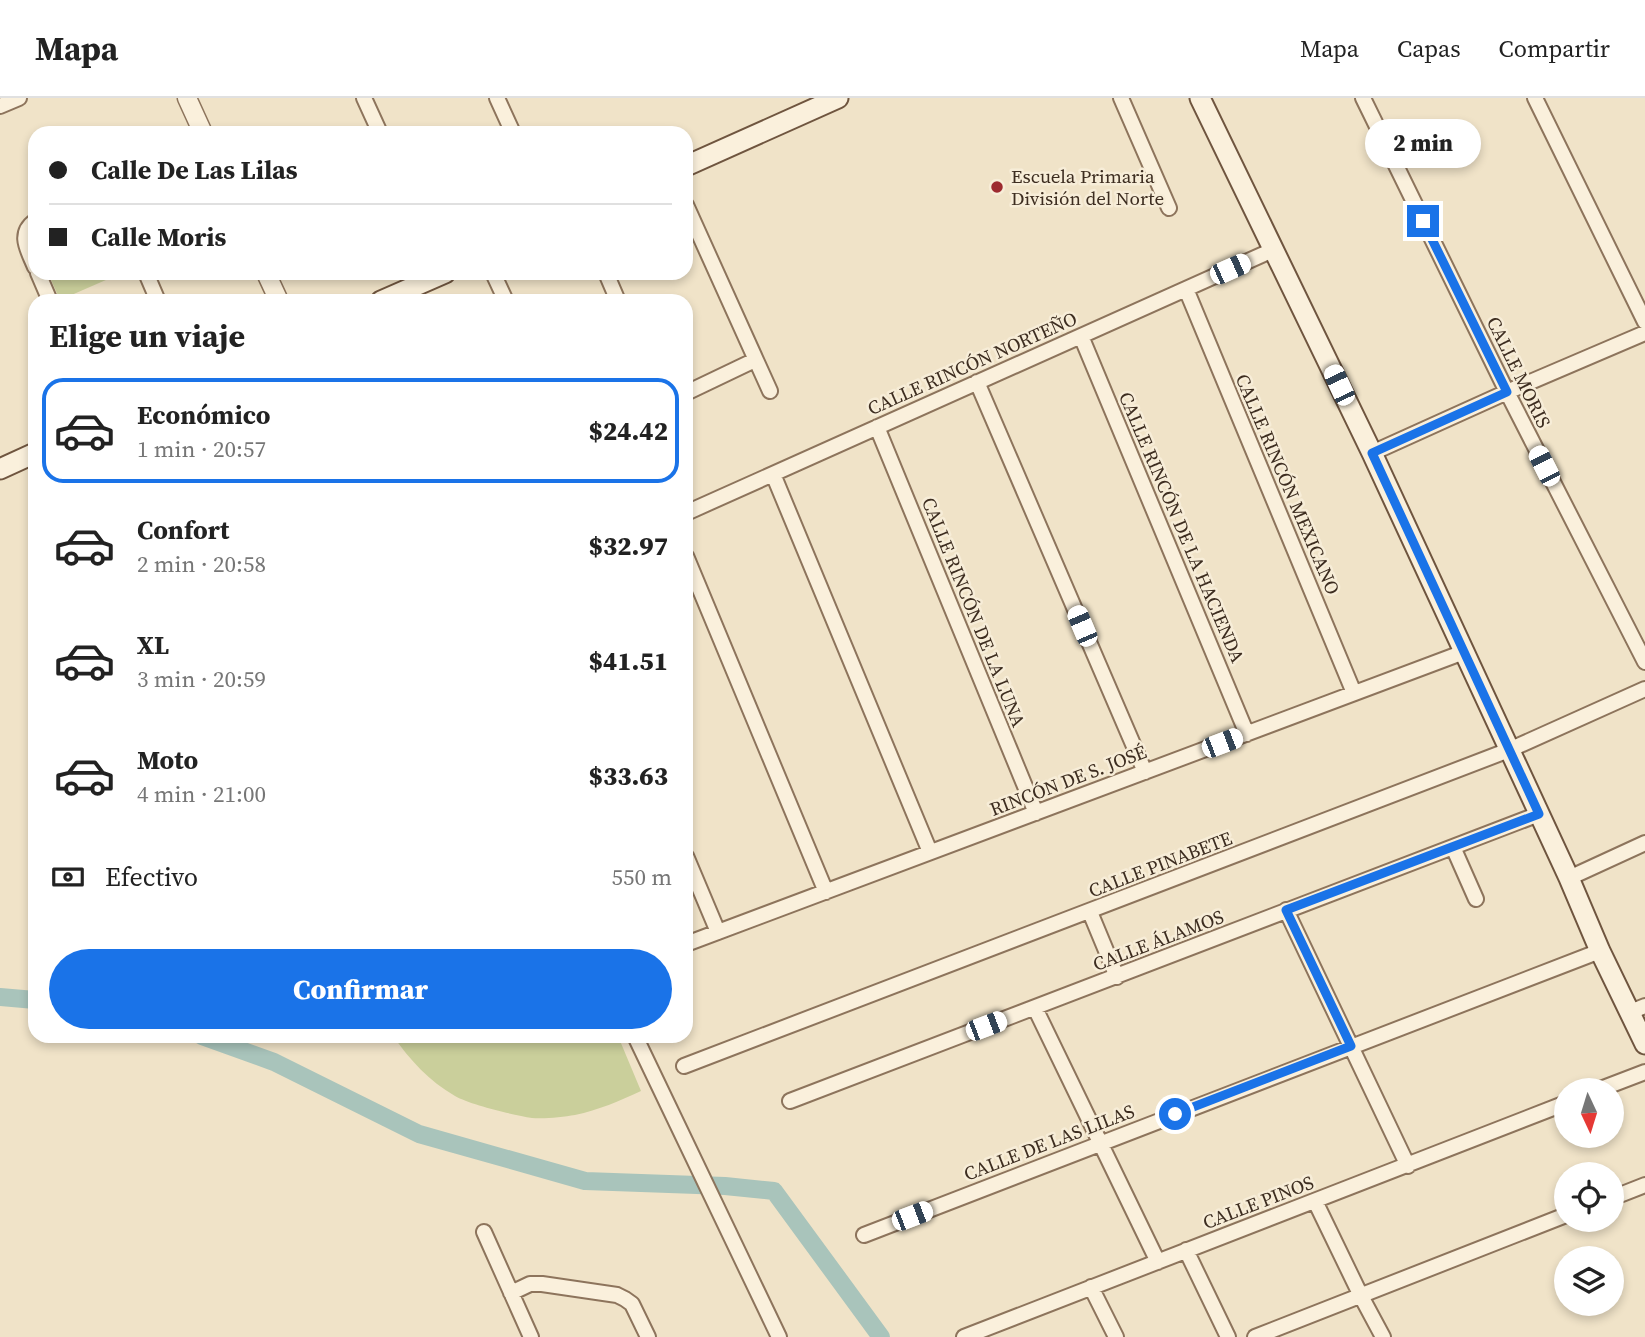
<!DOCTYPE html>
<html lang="es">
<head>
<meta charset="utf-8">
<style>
	body { margin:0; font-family:"Source Serif 4",serif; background:#f6f6f6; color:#222; height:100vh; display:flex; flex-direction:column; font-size:26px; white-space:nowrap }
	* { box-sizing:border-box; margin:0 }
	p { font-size:23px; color:#767676 }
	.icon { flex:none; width:38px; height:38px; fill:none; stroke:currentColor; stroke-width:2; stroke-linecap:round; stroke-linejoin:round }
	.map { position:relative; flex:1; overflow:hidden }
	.details { position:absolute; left:28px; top:196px; width:665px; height:749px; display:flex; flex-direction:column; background:#fff; border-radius:21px; box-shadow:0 4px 10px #0003 }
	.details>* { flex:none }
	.guide { position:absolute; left:28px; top:28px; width:665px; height:154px; border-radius:21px; box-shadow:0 4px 10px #0003; display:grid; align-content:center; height:154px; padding:0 21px; background:#fff }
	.needle { width:46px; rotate:176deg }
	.controls { position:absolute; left:1554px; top:980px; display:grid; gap:14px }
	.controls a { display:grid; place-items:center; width:70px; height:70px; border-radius:50%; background:#fff; box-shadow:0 4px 10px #0003; font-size:35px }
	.end { position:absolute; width:32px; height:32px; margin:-16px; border:9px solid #1a73e8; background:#fff; box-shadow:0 0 0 4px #fff }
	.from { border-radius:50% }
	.bubble { position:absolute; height:49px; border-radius:24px; background:#fff; box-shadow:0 4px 10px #0003; font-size:23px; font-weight:800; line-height:49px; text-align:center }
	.car { position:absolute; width:21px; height:42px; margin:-21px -10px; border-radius:9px; box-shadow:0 0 5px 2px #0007; background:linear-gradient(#fff 24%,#345 0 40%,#fff 0 76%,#345 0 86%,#fff 0) }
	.guide b { display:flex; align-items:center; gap:24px; height:66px; font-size:26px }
	.guide b+b { border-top:2px solid #e0e0e0 }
	.guide i { width:18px; height:18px; background:#222 }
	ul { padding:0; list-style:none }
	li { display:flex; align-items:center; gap:21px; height:105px; margin:0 14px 10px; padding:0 7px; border:4px solid transparent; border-radius:21px }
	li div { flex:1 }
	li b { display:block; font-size:26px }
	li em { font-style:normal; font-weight:800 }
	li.current { border-color:#1a73e8 }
	li>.icon { width:63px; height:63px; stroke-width:1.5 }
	h2 { padding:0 21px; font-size:32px; line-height:84px }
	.pay { display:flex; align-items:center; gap:18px; height:77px; padding:0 21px; font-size:26px }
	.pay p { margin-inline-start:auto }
	.action { display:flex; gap:14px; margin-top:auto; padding:14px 21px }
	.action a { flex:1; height:80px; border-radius:42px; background:#1a73e8; color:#fff; font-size:28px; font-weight:800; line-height:80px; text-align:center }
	header { display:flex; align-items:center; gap:42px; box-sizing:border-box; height:98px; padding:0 35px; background:#fff; border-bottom:2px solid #e0e0e0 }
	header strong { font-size:33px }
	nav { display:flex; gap:38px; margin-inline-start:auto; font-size:24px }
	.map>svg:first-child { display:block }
	.green { fill:#cacf9b }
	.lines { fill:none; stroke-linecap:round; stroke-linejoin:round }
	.canal { stroke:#a9c4bb; stroke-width:18 }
	.minor-casing { stroke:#8d745c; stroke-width:18 }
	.tertiary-casing { stroke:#8d745c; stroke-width:21 }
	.secondary-casing { stroke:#6f553f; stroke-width:23 }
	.minor { stroke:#faf0dc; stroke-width:14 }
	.tertiary { stroke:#faf0dc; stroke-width:18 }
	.secondary { stroke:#faf0dc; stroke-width:19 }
	.route { stroke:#1a73e8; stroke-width:9 }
	.poi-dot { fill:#9d2a2f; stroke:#f7edd8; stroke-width:2.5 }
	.labels { text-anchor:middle; stroke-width:5; stroke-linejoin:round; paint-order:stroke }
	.poi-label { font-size:19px; fill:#3d2d20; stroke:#f7edd8; text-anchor:start }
	.street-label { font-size:19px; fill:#3d2d20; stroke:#f7edd8 }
</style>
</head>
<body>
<header>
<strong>Mapa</strong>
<nav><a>Mapa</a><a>Capas</a><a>Compartir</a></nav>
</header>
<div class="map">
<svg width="1645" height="1239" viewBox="0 0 1645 1239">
	<rect width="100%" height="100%" fill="#f0e3c8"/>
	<!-- green -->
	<path class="green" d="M48,175h74l-62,27z
		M393,938h225l23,55c-22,10 -42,19 -66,24 -12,2 -30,4 -43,3 -19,-3 -61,-13 -77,-22 -26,-15 -45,-36 -62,-60z"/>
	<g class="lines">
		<!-- canal -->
		<path class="canal" d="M0,899l35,3
			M202,938l72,26 145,72 166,47 140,5 49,5 107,146"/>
		<defs>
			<path id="minor" d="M364,0l16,35
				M497,0l16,35
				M1121,0l48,110
				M1363,0l144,294 138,270
				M1535,0l110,224
				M0,8l19,-8
				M686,107l84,186
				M35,123c-18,13 -7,29 0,46
				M38,175l12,28
				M146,175l12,28
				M493,175l13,28
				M606,175l12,28
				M1186,191l168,404
				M1081,238l166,398
				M977,284l168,390
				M686,295l69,-33
				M877,329l159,386
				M1372,355l135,-61 138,-59
				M773,376l157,378
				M686,415l589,-264
				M686,458l140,336
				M1453,749l23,52
				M686,758l32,76
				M1569,780l76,-35
				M1286,812l122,256
				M1090,814l27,65
				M686,846l778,-292
				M1035,910l123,254
				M1630,914l15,-6
				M635,938l144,301
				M684,968l825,-316 136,-61
				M1598,992l47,-18
				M790,1003l749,-287
				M1612,1100l33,-13
				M1315,1103l46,95 22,41
				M484,1134l47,105
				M864,1137l736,-284
				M1186,1152l42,87
				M1091,1189l25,50
				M511,1195l19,-9h12l75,11 8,4 7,5 16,33
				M964,1239l602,-234
				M1255,1239l311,-122"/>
			<path id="tertiary" d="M187,0l16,35
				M266,175l13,28"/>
			<path id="secondary" d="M1200,0l172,355 197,425 31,73 45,93
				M686,68l152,-68
				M381,203l64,-28
				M0,371l35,-16"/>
		</defs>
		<!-- minor casing -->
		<use href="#minor" class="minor-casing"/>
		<!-- tertiary casing -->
		<use href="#tertiary" class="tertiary-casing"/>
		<!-- secondary casing -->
		<use href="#secondary" class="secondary-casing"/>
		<!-- minor -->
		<use href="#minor" class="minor"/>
		<!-- tertiary -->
		<use href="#tertiary" class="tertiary"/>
		<!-- secondary -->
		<use href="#secondary" class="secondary"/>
	</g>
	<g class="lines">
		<!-- route -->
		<path class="route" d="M1175,1016l176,-68 -65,-136 253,-96 -167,-361 135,-61 -84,-171"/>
	</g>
	<!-- markers -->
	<circle class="poi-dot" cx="997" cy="89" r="7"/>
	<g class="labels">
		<!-- poi labels -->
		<g class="poi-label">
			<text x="1011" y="85">Escuela Primaria<tspan x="1011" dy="22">División del Norte</tspan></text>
		</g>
		<!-- street labels -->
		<g class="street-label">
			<text transform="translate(972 265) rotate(-24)" y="7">CALLE RINCÓN NORTEÑO</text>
			<text transform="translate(1519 274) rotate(64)" y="7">CALLE MORIS</text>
			<text transform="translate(1288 386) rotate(67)" y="7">CALLE RINCÓN MEXICANO</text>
			<text transform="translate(1182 429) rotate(67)" y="7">CALLE RINCÓN DE LA HACIENDA</text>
			<text transform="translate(974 514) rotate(68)" y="7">CALLE RINCÓN DE LA LUNA</text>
			<text transform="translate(1068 682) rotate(-21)" y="7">RINCÓN DE S. JOSÉ</text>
			<text transform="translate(1160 766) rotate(-21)" y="7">CALLE PINABETE</text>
			<text transform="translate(1158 842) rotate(-21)" y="7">CALLE ÁLAMOS</text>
			<text transform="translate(1049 1044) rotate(-21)" y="7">CALLE DE LAS LILAS</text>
			<text transform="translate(1258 1104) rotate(-21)" y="7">CALLE PINOS</text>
		</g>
	</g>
</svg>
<div class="controls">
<a><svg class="needle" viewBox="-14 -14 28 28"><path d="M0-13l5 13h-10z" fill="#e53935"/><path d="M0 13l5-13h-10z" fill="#767676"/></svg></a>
<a><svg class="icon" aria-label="locate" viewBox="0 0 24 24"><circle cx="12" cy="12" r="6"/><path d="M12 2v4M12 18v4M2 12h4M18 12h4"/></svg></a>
<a><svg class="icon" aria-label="layers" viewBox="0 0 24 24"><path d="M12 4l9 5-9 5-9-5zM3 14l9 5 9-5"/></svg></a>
</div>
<i class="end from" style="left:1175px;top:1016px"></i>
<i class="end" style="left:1423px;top:123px"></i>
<div class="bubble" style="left:1365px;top:21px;width:116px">2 min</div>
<i class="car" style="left:1230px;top:171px;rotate:66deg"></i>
<i class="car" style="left:1339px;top:287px;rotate:335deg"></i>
<i class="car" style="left:1544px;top:368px;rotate:333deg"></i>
<i class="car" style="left:1082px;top:528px;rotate:337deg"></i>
<i class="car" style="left:1222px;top:645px;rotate:69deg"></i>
<i class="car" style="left:986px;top:928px;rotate:69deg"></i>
<i class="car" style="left:912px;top:1118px;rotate:69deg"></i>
<div class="guide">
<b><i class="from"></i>Calle De Las Lilas</b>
<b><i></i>Calle Moris</b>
</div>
<section class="details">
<h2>Elige un viaje</h2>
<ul>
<li class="current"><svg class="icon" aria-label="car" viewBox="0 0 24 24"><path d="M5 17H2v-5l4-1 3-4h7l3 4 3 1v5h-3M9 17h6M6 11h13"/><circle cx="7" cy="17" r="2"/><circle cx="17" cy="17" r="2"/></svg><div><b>Económico</b><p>1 min · 20:57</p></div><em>$24.42</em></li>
<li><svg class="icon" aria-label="car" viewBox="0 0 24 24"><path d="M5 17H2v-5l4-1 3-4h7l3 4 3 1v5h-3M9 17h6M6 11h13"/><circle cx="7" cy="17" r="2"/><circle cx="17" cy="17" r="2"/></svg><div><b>Confort</b><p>2 min · 20:58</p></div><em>$32.97</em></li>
<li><svg class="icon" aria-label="car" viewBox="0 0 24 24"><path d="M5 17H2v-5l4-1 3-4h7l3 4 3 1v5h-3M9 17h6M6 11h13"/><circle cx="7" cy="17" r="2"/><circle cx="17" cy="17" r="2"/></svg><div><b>XL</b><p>3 min · 20:59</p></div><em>$41.51</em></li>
<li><svg class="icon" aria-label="car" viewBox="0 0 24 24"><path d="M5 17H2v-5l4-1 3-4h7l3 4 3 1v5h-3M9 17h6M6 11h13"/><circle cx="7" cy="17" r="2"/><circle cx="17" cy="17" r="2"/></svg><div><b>Moto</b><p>4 min · 21:00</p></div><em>$33.63</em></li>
</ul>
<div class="pay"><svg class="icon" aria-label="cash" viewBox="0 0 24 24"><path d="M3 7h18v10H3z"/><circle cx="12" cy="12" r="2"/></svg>Efectivo<p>550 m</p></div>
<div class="action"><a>Confirmar</a></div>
</section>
</div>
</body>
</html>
